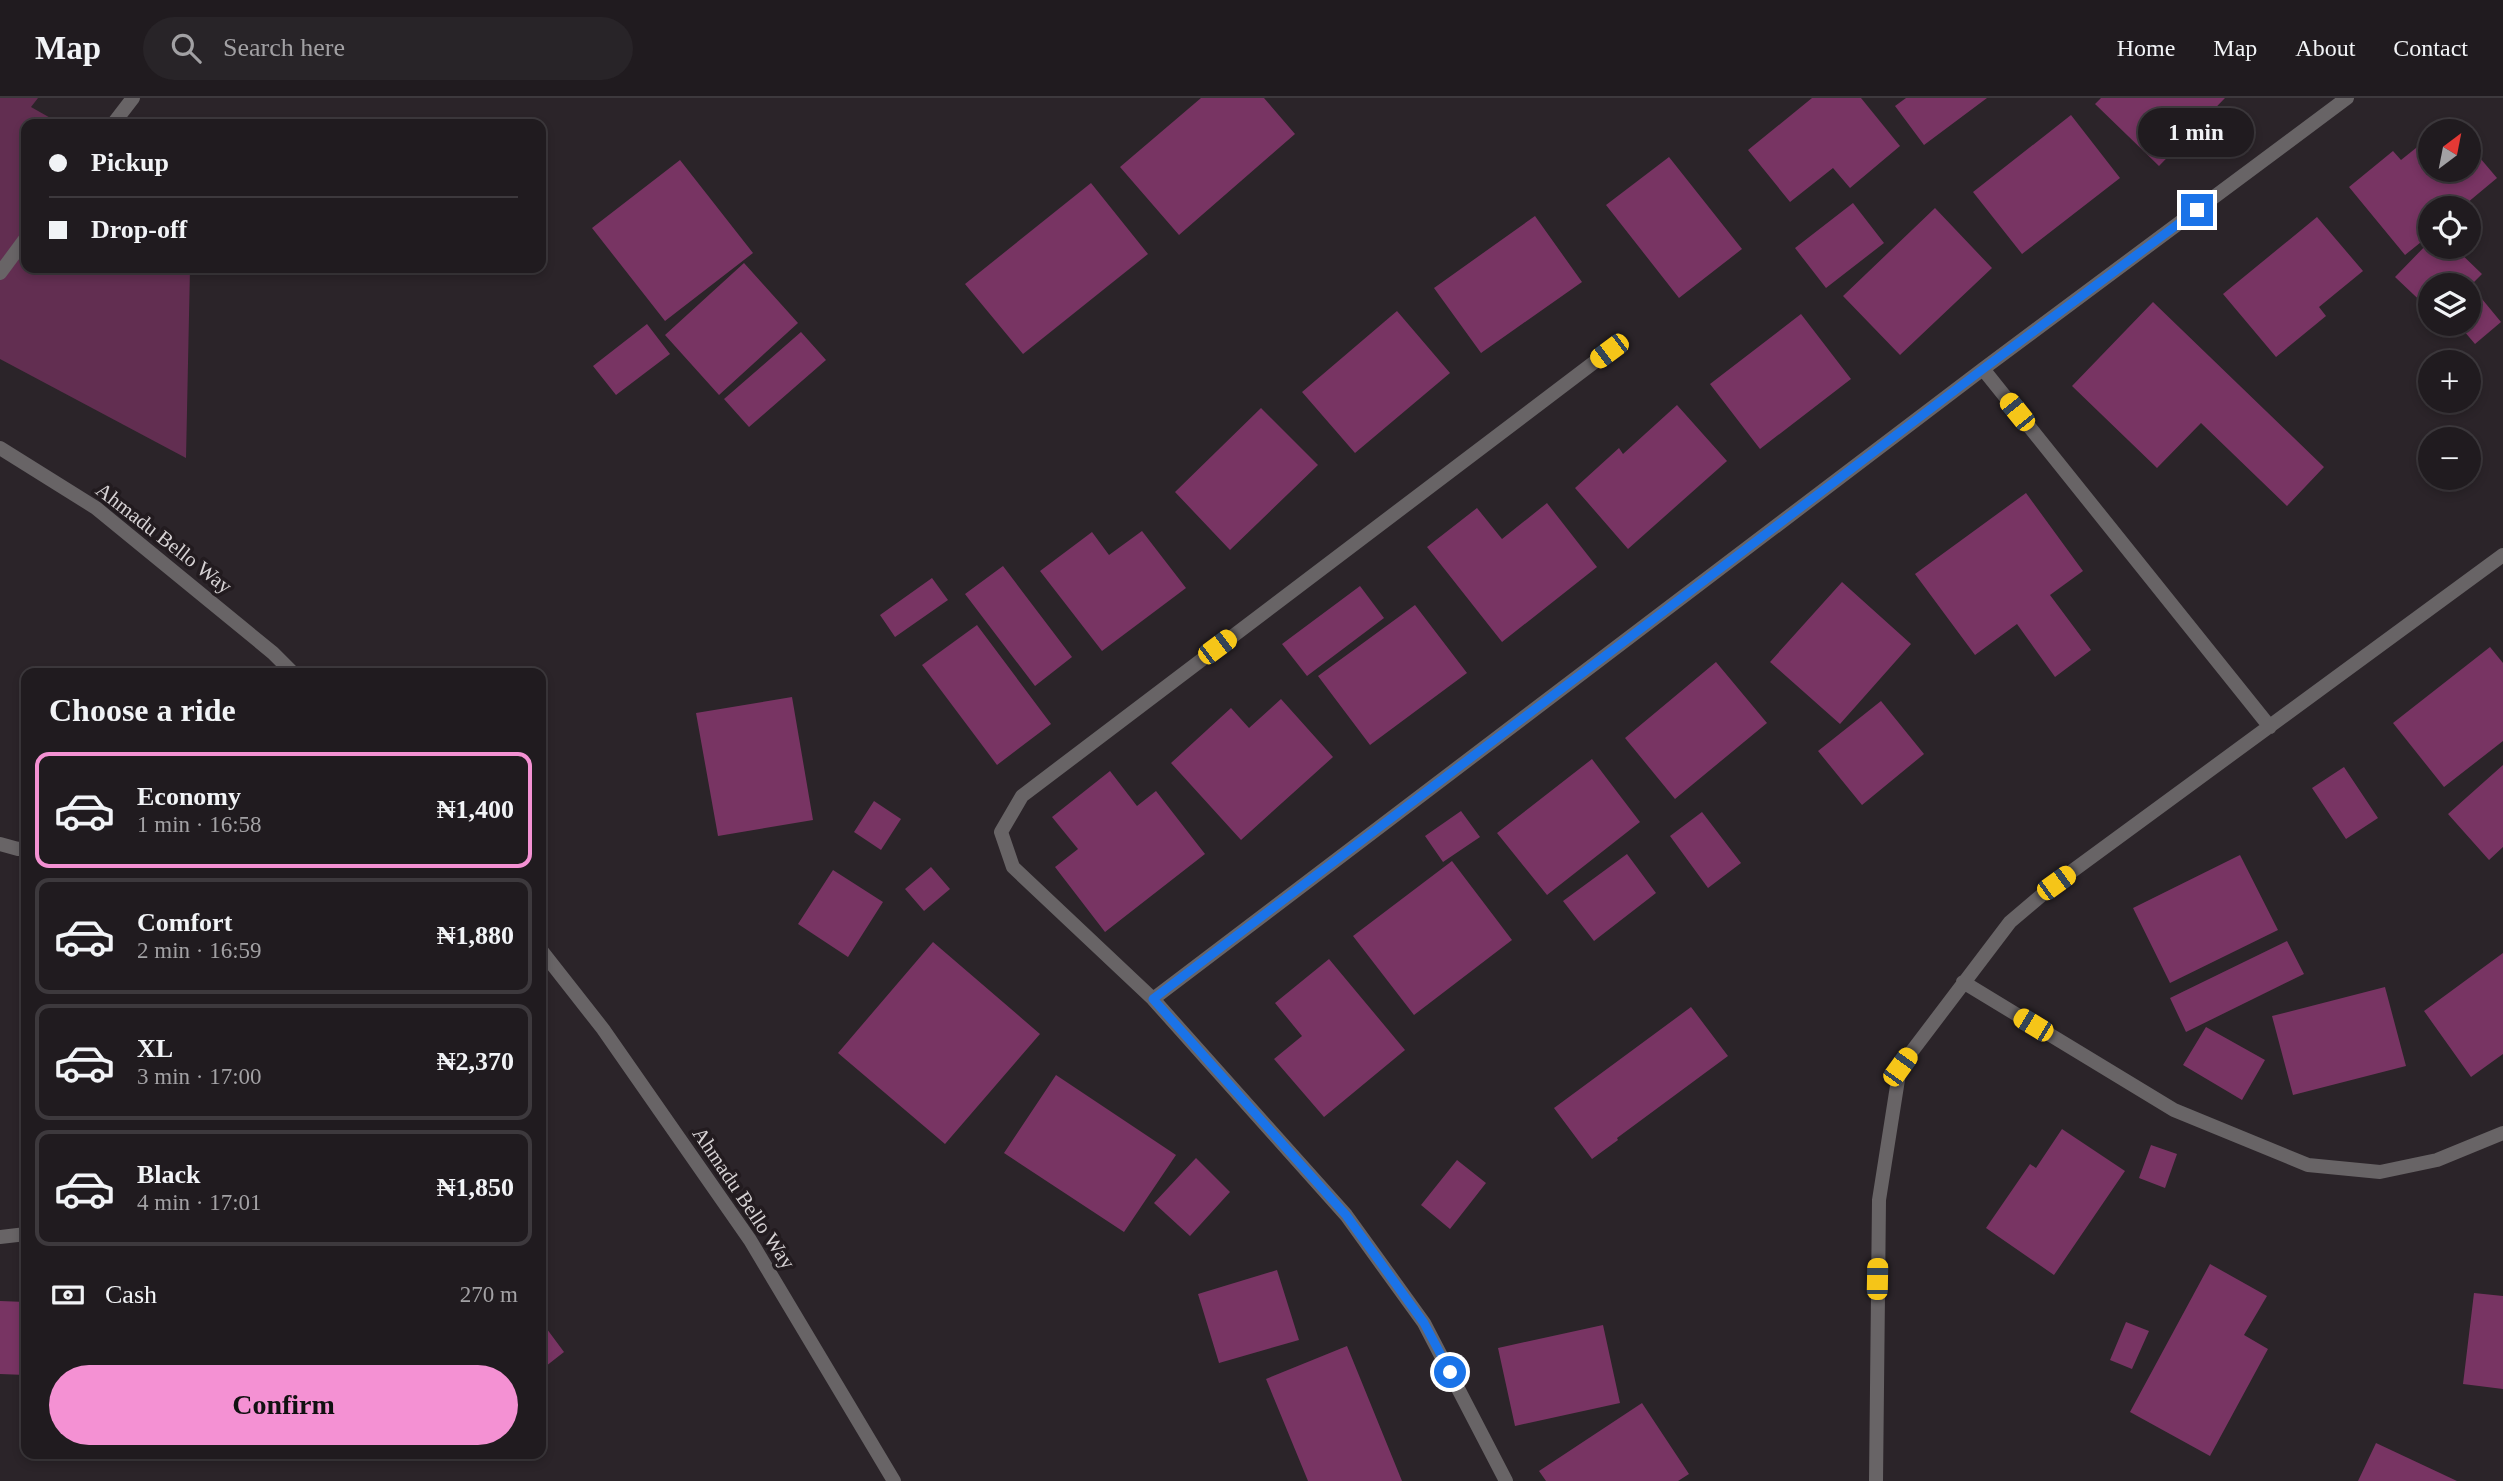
<!DOCTYPE html>
<html lang="en">
<head>
<meta charset="utf-8">
<style>
	body { margin:0; font-family:Georgia,serif; background:#282428; color:#f1f3f6; height:100vh; display:flex; flex-direction:column; font-size:26px; white-space:nowrap }
	* { box-sizing:border-box; margin:0 }
	p { font-size:23px; color:#a2a1a4 }
	.icon { flex:none; width:38px; height:38px; fill:none; stroke:currentColor; stroke-width:2; stroke-linecap:round; stroke-linejoin:round }
	.map { position:relative; flex:1; overflow:hidden }
	.details { position:absolute; left:21px; top:570px; width:525px; height:791px; display:flex; flex-direction:column; background:#201b1f; border-radius:14px; box-shadow:0 4px 10px #0003,0 0 0 2px #3d393d }
	.details>* { flex:none }
	.hud { position:absolute; left:21px; top:21px; width:525px; height:154px; border-radius:14px; box-shadow:0 4px 10px #0003,0 0 0 2px #3d393d; display:grid; align-content:center; height:154px; padding:0 28px; background:#201b1f }
	.needle { width:46px; rotate:32deg }
	.tools { position:absolute; left:2418px; top:21px; display:grid; gap:14px }
	.tools a { display:grid; place-items:center; width:63px; height:63px; border-radius:50%; background:#201b1f; box-shadow:0 4px 10px #0003,0 0 0 2px #3d393d; font-size:35px }
	.end { position:absolute; width:32px; height:32px; margin:-16px; border:9px solid #1a73e8; background:#fff; box-shadow:0 0 0 4px #fff }
	.from { border-radius:50% }
	.bubble { position:absolute; height:49px; border-radius:24px; background:#201b1f; box-shadow:0 4px 10px #0003,0 0 0 2px #3d393d; font-size:23px; font-weight:700; line-height:49px; text-align:center }
	.car { position:absolute; width:21px; height:42px; margin:-21px -10px; border-radius:9px; box-shadow:0 0 5px 2px #0007; background:linear-gradient(#f5c518 24%,#345 0 40%,#f5c518 0 76%,#345 0 86%,#f5c518 0) }
	.hud b { display:flex; align-items:center; gap:24px; height:66px; font-size:26px }
	.hud b+b { border-top:2px solid #3d393d }
	.hud i { width:18px; height:18px; background:#f1f3f6 }
	ul { padding:0; list-style:none }
	li { display:flex; align-items:center; gap:21px; height:116px; margin:0 14px 10px; padding:0 14px; border:4px solid #3d393d; border-radius:14px }
	li div { flex:1 }
	li b { display:block; font-size:26px }
	li em { font-style:normal; font-weight:700 }
	li.current { border-color:#f491d3 }
	li>.icon { width:63px; height:63px; stroke-width:1.5 }
	h2 { padding:0 28px; font-size:32px; line-height:84px }
	.pay { display:flex; align-items:center; gap:18px; height:77px; padding:0 28px; font-size:26px }
	.pay p { margin-inline-start:auto }
	.button { display:flex; gap:14px; margin-top:auto; padding:14px 28px }
	.button a { flex:1; height:80px; border-radius:42px; background:#f491d3; color:#111; font-size:28px; font-weight:700; line-height:80px; text-align:center }
	header { display:flex; align-items:center; gap:42px; box-sizing:border-box; height:98px; padding:0 35px; background:#201b1f; border-bottom:2px solid #3d393d }
	header strong { font-size:33px }
	nav { display:flex; gap:38px; margin-inline-start:auto; font-size:24px }
	.search { width:490px; height:63px; background:#282428; display:flex; align-items:center; gap:18px; box-sizing:border-box; padding:0 24px; border-radius:38px; color:#a2a1a4; font-size:26px }
	.map>svg:first-child { display:block }
	.green { fill:#622e51 }
	.building { fill:#783463 }
	.lines { fill:none; stroke-linecap:round; stroke-linejoin:round }
	.minor { stroke:#686466; stroke-width:14 }
	.tertiary { stroke:#686466; stroke-width:14 }
	.route { stroke:#1a73e8; stroke-width:9 }
	.labels { text-anchor:middle; stroke-width:7; stroke-linejoin:round; paint-order:stroke }
	.street-label { font-size:21px; fill:#d6d2d4; stroke:#221b1f }
</style>
</head>
<body>
<header>
<strong>Map</strong>
<div class="search"><svg class="icon" aria-label="search" viewBox="0 0 24 24"><circle cx="10" cy="10" r="6"/><path d="M15 15l6 6"/></svg>Search here</div>
<nav><a>Home</a><a>Map</a><a>About</a><a>Contact</a></nav>
</header>
<div class="map">
<svg width="2503" height="1383" viewBox="0 0 2503 1383">
	<rect width="100%" height="100%" fill="#2b2429"/>
	<!-- green -->
	<path class="green" d="M0,0h38l-7,9 30,17h-35v144h164l-4,190 -186,-99z"/>
	<!-- building -->
	<path class="building" d="M1201,0h63l31,36 -116,101 -59,-68z
		M1812,0h49l39,48 -50,42 -17,-20 -43,34 -42,-52z
		M1906,0h81l-63,47 -29,-39z
		M2101,0h124l-66,68 -64,-62z
		M2071,17l49,63 -98,76 -49,-62z
		M2431,38v34h38v-25l28,33 -36,30h-30v26l-26,21 -56,-68 44,-36 8,9z
		M1669,59l73,92 -63,49 -73,-93z
		M680,62l73,93 -88,68 -73,-93z
		M1091,85l57,71 -125,100 -58,-70z
		M1853,105l31,40 -58,45 -31,-40z
		M1935,110l57,60 -92,87 -57,-59z
		M1535,118l47,66 -101,71 -47,-65z
		M2317,119l46,54 -44,36 7,9 -50,41 -53,-63z
		M2431,142v7h23l28,27 -11,11h-40v26l-36,-34z
		M744,165l54,60 -79,72 -54,-60z
		M2482,201l19,23 -26,22 -17,-20h11v-15z
		M2153,204l171,165 -37,39 -86,-83 -44,45 -85,-82z
		M1397,213l53,62 -95,80 -53,-61z
		M1801,216l50,65 -91,70 -50,-65z
		M647,226l23,30 -54,41 -23,-29z
		M801,234l25,28 -77,67 -25,-28z
		M1677,307l50,56 -99,88 -53,-61 44,-40 4,6z
		M1261,310l57,57 -88,85 -55,-58z
		M2026,395l57,78 -33,24 41,55 -36,27 -38,-53 -42,31 -60,-81z
		M1547,405l50,64 -95,75 -75,-95 50,-39 25,31z
		M1142,433l44,57 -84,63 -62,-80 52,-39 17,23z
		M1003,468l69,91 -37,29 -70,-92z
		M932,480l16,22 -53,37 -15,-22z
		M1842,484l69,62 -71,80 -70,-62z
		M1360,488l24,32 -77,58 -25,-32z
		M1415,507l52,68 -97,72 -52,-69z
		M977,527l74,99 -54,41 -75,-100z
		M2490,549l13,16v78l-59,46 -51,-64z
		M1716,564l51,61 -92,76 -50,-61z
		M792,599l21,123 -95,16 -22,-123z
		M1281,601l52,58 -92,83 -70,-77 60,-55 18,20z
		M1881,603l43,53 -62,51 -44,-54z
		M1592,661l48,63 -93,73 -50,-62z
		M2503,667v82l-14,13 -41,-46z
		M2344,669l34,51 -32,21 -34,-51z
		M1110,673l27,35 19,-15 49,63 -100,78 -50,-65 23,-18 -26,-32z
		M874,703l27,18 -20,31 -27,-18z
		M1461,713l19,26 -37,25 -18,-26z
		M1702,714l39,51 -33,25 -38,-52z
		M1627,756l29,39 -62,48 -31,-40z
		M2240,757l38,75 -108,53 -37,-75z
		M1452,763l60,79 -98,75 -61,-79z
		M931,769l19,22 -26,22 -19,-22z
		M833,772l50,32 -35,55 -50,-33z
		M2287,843l17,33 -118,58 -16,-34z
		M933,844l107,92 -95,110 -107,-91z
		M2503,855v101l-32,23 -47,-66z
		M1329,861l76,91 -81,67 -50,-58 28,-23 -27,-33z
		M2385,889l21,79 -113,29 -21,-79z
		M1691,909l37,49 -111,82 1,2 -26,19 -38,-51z
		M2206,929l59,33 -23,40 -59,-35z
		M1056,977l120,80 -52,77 -120,-79z
		M2062,1031l63,42 -71,104 -68,-47 44,-64 6,4z
		M2151,1047l26,9 -12,34 -26,-10z
		M1196,1060l34,34 -40,44 -36,-33z
		M1457,1062l29,23 -36,46 -29,-24z
		M2210,1166l57,32 -23,39 24,14 -58,107 -80,-44z
		M1277,1172l22,70 -80,23 -21,-69z
		M2474,1195l29,3v93l-40,-5z
		M0,1203l26,1v73l-26,-1z
		M541,1223l23,31 -23,18z
		M2126,1224l23,9 -17,38 -22,-9z
		M1603,1227l17,78 -105,23 -17,-78z
		M1347,1248l55,135h-94l-42,-102z
		M1642,1305l47,71 -11,7h-132l-7,-10z
		M2376,1345l81,38h-99z"/>
	<g class="lines">
		<!-- minor -->
		<path class="minor" d="M113,26l20,-26
			M0,175l26,-35
			M1983,271l287,358
			M0,746l18,5 8,-1
			M1963,884l211,128 134,55 72,7 57,-12 66,-27
			M1153,901l830,-630 364,-271
			M0,1139l26,-3
			M1506,1383l-82,-158 -78,-108 -193,-216 -140,-132 -12,-35 21,-36 587,-445
			M1876,1383l3,-281 21,-133 110,-145 46,-39 447,-328"/>
		<!-- tertiary -->
		<path class="tertiary" d="M0,350l96,60 177,145 21,21
			M541,852l62,79 147,211 144,241"/>
	</g>
	<g class="lines">
		<!-- route -->
		<path class="route" d="M1450,1274l-26,-49 -78,-108 -193,-216 830,-630 214,-159"/>
	</g>
	<g class="labels">
		<!-- street labels -->
		<g class="street-label">
			<text transform="translate(164 440) rotate(38)" y="7">Ahmadu Bello Way</text>
			<text transform="translate(744 1100) rotate(56)" y="7">Ahmadu Bello Way</text>
		</g>
	</g>
</svg>
<div class="tools">
<a><svg class="needle" viewBox="-14 -14 28 28"><path d="M0-13l5 13h-10z" fill="#e53935"/><path d="M0 13l5-13h-10z" fill="#a2a1a4"/></svg></a>
<a><svg class="icon" aria-label="locate" viewBox="0 0 24 24"><circle cx="12" cy="12" r="6"/><path d="M12 2v4M12 18v4M2 12h4M18 12h4"/></svg></a>
<a><svg class="icon" aria-label="layers" viewBox="0 0 24 24"><path d="M12 4l9 5-9 5-9-5zM3 14l9 5 9-5"/></svg></a>
<a>+</a>
<a>−</a>
</div>
<i class="end from" style="left:1450px;top:1274px"></i>
<i class="end" style="left:2197px;top:112px"></i>
<div class="bubble" style="left:2138px;top:10px;width:116px">1 min</div>
<i class="car" style="left:1609px;top:253px;rotate:233deg"></i>
<i class="car" style="left:2017px;top:314px;rotate:321deg"></i>
<i class="car" style="left:1217px;top:549px;rotate:53deg"></i>
<i class="car" style="left:2056px;top:785px;rotate:54deg"></i>
<i class="car" style="left:2033px;top:927px;rotate:301deg"></i>
<i class="car" style="left:1900px;top:969px;rotate:36deg"></i>
<i class="car" style="left:1877px;top:1181px;rotate:1deg"></i>
<div class="hud">
<b><i class="from"></i>Pickup</b>
<b><i></i>Drop-off</b>
</div>
<section class="details">
<h2>Choose a ride</h2>
<ul>
<li class="current"><svg class="icon" aria-label="car" viewBox="0 0 24 24"><path d="M5 17H2v-5l4-1 3-4h7l3 4 3 1v5h-3M9 17h6M6 11h13"/><circle cx="7" cy="17" r="2"/><circle cx="17" cy="17" r="2"/></svg><div><b>Economy</b><p>1 min · 16:58</p></div><em>₦1,400</em></li>
<li><svg class="icon" aria-label="car" viewBox="0 0 24 24"><path d="M5 17H2v-5l4-1 3-4h7l3 4 3 1v5h-3M9 17h6M6 11h13"/><circle cx="7" cy="17" r="2"/><circle cx="17" cy="17" r="2"/></svg><div><b>Comfort</b><p>2 min · 16:59</p></div><em>₦1,880</em></li>
<li><svg class="icon" aria-label="car" viewBox="0 0 24 24"><path d="M5 17H2v-5l4-1 3-4h7l3 4 3 1v5h-3M9 17h6M6 11h13"/><circle cx="7" cy="17" r="2"/><circle cx="17" cy="17" r="2"/></svg><div><b>XL</b><p>3 min · 17:00</p></div><em>₦2,370</em></li>
<li><svg class="icon" aria-label="car" viewBox="0 0 24 24"><path d="M5 17H2v-5l4-1 3-4h7l3 4 3 1v5h-3M9 17h6M6 11h13"/><circle cx="7" cy="17" r="2"/><circle cx="17" cy="17" r="2"/></svg><div><b>Black</b><p>4 min · 17:01</p></div><em>₦1,850</em></li>
</ul>
<div class="pay"><svg class="icon" aria-label="cash" viewBox="0 0 24 24"><path d="M3 7h18v10H3z"/><circle cx="12" cy="12" r="2"/></svg>Cash<p>270 m</p></div>
<div class="button"><a>Confirm</a></div>
</section>
</div>
</body>
</html>
